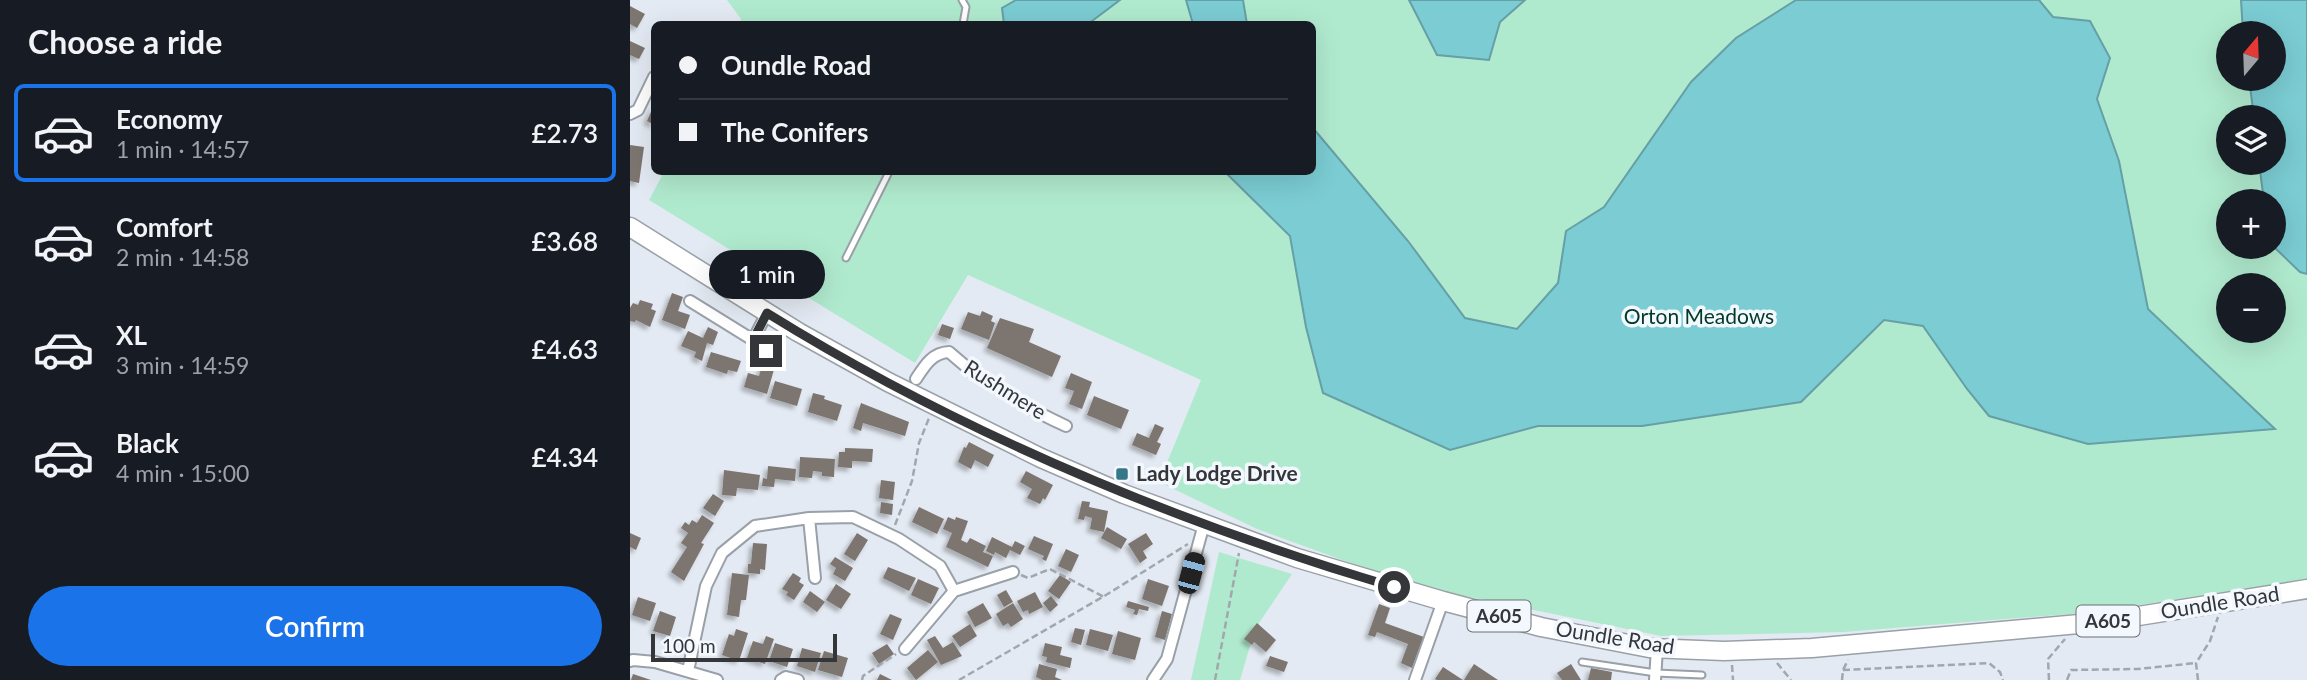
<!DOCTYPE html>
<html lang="en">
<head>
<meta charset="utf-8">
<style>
	body { margin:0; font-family:Lato,sans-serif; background:#20242c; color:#f1f3f6; height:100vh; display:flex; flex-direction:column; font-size:26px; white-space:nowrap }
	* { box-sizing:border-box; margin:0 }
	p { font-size:23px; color:#9ea1a6 }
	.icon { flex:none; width:38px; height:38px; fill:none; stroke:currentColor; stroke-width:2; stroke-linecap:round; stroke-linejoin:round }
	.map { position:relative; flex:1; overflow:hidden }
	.drawer { display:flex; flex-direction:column; background:#171b24; width:630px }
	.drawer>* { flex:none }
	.guide { position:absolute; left:21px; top:21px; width:665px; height:154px; border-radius:10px; box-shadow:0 7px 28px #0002; display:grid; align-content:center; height:154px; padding:0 28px; background:#171b24 }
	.needle { width:46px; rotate:19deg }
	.controls { position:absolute; left:1586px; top:21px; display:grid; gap:14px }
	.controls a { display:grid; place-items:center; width:70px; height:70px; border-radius:50%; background:#171b24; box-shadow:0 7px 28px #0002; font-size:35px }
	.scale { position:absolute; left:21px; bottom:18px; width:186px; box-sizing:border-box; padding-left:7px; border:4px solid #343639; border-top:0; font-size:19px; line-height:24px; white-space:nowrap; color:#343639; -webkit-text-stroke:5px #f3f8fe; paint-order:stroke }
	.end { position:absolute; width:32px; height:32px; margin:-16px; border:9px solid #343639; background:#fff; box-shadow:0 0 0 4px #fff }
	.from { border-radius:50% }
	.bubble { position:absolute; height:49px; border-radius:24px; background:#171b24; box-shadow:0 7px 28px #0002; font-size:23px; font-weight:600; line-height:49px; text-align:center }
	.car { position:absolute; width:21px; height:42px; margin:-21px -10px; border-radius:9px; box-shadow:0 0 5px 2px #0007; background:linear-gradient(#222 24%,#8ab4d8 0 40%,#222 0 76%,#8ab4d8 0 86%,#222 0) }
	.guide b { display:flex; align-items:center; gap:24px; height:66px; font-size:26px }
	.guide b+b { border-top:2px solid #363941 }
	.guide i { width:18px; height:18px; background:#f1f3f6 }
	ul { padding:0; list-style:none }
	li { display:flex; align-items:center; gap:21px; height:98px; margin:0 14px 10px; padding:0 14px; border:4px solid transparent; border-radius:10px }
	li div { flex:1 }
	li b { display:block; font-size:26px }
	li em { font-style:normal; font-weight:600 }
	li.active { border-color:#1a73e8 }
	li>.icon { width:63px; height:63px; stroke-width:1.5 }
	h2 { padding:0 28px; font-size:32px; line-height:84px }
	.cta { display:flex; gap:14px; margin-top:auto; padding:14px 28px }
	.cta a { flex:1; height:80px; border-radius:42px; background:#1a73e8; color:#fff; font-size:28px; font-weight:600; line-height:80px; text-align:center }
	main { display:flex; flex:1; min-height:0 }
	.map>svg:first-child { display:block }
	.green { fill:#b0eace; fill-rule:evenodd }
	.water { fill:#7bccd3; stroke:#669fa5; stroke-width:2 }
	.building { fill:#7d7570; filter:url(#shadow) }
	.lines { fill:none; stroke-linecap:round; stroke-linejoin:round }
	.lane-casing { stroke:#9aa0a7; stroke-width:9 }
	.street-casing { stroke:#9aa0a7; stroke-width:14 }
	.primary-casing { stroke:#9aa0a7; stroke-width:21 }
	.path { stroke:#a2a6ad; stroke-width:2.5; stroke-dasharray:7 3.5; stroke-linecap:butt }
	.lane { stroke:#fff; stroke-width:5 }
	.street { stroke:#fff; stroke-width:10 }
	.primary { stroke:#fff; stroke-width:18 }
	.route { stroke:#343639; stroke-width:9 }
	.poi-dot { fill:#36778a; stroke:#f3f8fe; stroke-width:2.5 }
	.labels { text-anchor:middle; stroke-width:7; stroke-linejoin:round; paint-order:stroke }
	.shield { fill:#f3f8fe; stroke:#6d7074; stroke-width:2 }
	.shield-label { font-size:19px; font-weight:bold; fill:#343639 }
	.park-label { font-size:21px; fill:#003926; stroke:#f3f8fe }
	.street-label { font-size:21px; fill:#343639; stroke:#f3f8fe }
	.poi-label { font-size:21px; font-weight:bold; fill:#343639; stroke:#f3f8fe; text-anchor:start }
</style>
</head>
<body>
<main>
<section class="drawer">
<h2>Choose a ride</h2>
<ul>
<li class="active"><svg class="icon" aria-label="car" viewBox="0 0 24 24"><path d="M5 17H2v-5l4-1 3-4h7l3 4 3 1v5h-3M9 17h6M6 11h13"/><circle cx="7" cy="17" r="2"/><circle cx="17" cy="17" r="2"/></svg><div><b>Economy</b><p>1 min · 14:57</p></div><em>£2.73</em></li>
<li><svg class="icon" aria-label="car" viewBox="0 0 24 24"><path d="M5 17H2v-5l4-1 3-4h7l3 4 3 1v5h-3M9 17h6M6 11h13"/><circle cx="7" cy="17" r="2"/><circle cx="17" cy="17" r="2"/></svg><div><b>Comfort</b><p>2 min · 14:58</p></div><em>£3.68</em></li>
<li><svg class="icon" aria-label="car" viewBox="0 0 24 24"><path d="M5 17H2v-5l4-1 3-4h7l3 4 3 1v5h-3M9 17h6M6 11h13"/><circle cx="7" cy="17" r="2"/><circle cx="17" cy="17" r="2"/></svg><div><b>XL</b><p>3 min · 14:59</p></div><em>£4.63</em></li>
<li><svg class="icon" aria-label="car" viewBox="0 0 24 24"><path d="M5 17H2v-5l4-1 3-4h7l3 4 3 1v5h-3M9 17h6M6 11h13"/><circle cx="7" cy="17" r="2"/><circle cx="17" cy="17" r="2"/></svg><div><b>Black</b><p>4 min · 15:00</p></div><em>£4.34</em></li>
</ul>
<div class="cta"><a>Confirm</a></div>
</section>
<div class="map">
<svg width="1677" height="680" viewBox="0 0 1677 680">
	<defs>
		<filter id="shadow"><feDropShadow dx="-3.5" dy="3.5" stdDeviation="2" flood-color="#0004"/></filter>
	</defs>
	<rect width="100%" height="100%" fill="#e4eaf3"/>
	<!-- green -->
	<path class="green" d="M97,0h1580v579l-212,33 -251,20 -183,4 -250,-51 -154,-56 -98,-47 42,-102 -233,-105 -53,88 -266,-163 15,-28h648v-148h-573l2,-5zM1598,33h45v46h-45zM1598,117h45v46h-45zM1598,201h45v46h-45zM1598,285h45v46h-45z
		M589,552l73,22 -37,55 -15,51h-49z"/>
	<!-- water -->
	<path class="water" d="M386,0h104l-32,24h-84l-2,-16z
		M556,0h57l4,24h-54z
		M779,0h116l-25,22 -11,38 -52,-5z
		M1166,0h243l14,17 37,4 20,37 -13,41 22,62 29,148 127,120 -187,15 -99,-28 -22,-27 -44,-63 -39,-6 -83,82 -159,24h-104l-88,24 -127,-57 -17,-66 -16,-91 -65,-64h87l1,-44 95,113 57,77 52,11 41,-46 8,-52 38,-24 87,-125 45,-44z
		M1611,0h66v274l-7,-2 -27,-26v-45h-9l-5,-38h14v-46h-19l-5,-38h24v-46h-30z"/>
	<!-- building -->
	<path class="building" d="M0,6l15,8 -8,14 -7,-4z
		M0,41l15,7 -6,11 -9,-4z
		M24,105v20l-7,-4z
		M0,145l14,2 -5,36 -9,-2z
		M42,293l11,4 -5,14 12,4 -5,14 -23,-9z
		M10,300l13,4 -2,5 5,2 -6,16 -14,-7 -1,2 -5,-1v-13l3,-5 5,2z
		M352,311l11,5 -2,5 4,2 -6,17 -28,-11 7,-17 12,4z
		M370,318l34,11 -5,13 32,14 -9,21 -65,-29z
		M312,324l12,4 -4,11 -12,-4z
		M78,327l10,5 -5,13 -6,-2 -5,18 -8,-4 2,-5 -15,-6 7,-15 15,7z
		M81,352l30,9 -4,11 -9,-2 -1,4 -21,-7z
		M133,362l12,4 -8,28 -23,-7 4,-14 11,3z
		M441,373l21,9 -10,27 -13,-5 5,-13 -9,-3z
		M145,381l27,8 -5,17 -27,-8z
		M183,393l12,3 -1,3 18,6 -5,16 -29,-9z
		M464,396l35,14 -8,19 -34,-14z
		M231,403l48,19 -4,14 -42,-13 -2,8 -8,-3z
		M525,424l9,4 -7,14 4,2 -5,11 -24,-10 5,-12 12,5z
		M339,442l25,13 -6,12 -13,-7 -4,9 -13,-7 6,-15 2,1z
		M215,448l28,1 -1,13 -20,-1v7l-14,-1 1,-15h6z
		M170,457l35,2 -1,18 -12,-1v-4l-9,-1 -1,7 -13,-1z
		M138,466l28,3 -1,12 -20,-2 -1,8 -12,-1 1,-8 4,1z
		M94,470l36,5 -2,15 -21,-2 -1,8 -14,-1z
		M396,471l27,14 -8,15 -2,-2 -3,6 -13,-6 5,-9 -12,-7z
		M251,480l14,2 -2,18 -14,-2z
		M83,494l11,7 -9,15 -12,-8z
		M452,501l8,1 -1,5 19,4 -4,21 -14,-3 2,-11 -7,-2 -1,4 -6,-1z
		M251,502l12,2 -1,11 -12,-2z
		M289,507l25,12 -7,15 -25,-12z
		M72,515l12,8 -13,20 3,1 -20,37 -13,-9 16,-25 -6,-4 7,-10 -7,-5 4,-6 4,3 3,-5 5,3z
		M318,517l7,3 1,-3 12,4 -7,19 6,3 3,-5 16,8 -3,6 10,4 -5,11 -42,-20 6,-14 -9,-4z
		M477,527l20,12 -6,10 -20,-11z
		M0,533l11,5 -5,12 -6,-3z
		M227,533l11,7 -13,21 -11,-7z
		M516,533l7,11 -10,7 4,7 -7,5 -12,-19z
		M404,536l19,8 -7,17 -4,-2 2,-3 -16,-7z
		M362,537l20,10 3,-6 10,5 -5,9 -10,-5 -4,8 -11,-6 -1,3 -8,-4z
		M123,543l14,1 -2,26 -5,-1v5l-12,-1v-9h3z
		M436,549l13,6 -8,17 -13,-6z
		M205,557l18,11 -8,13 -12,-7 3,-6 -6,-4z
		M258,567l28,11 -7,13 -26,-13z
		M102,573l17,2 -3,25h-5l-2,17 -12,-2z
		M163,573l8,5 -2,4 5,3 -10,15 -8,-5 2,-3 -6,-3z
		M430,575l11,7 -12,17 -11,-8z
		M288,579l21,9 -8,16 -20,-9z
		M518,579l21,7 -7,20 -20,-7z
		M206,584l15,10 -10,15 -15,-9z
		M376,590l7,12 -9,5 -7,-12z
		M180,591l15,11 -8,10 -14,-10z
		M405,592l8,15 -14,7 -1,-4 -5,2 -6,-11z
		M421,596l7,9 -8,7 -7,-9z
		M8,597l18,6 -6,18 -18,-6z
		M498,601l21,6 -1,4 -9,-2 -2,6 -4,-1 2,-4 -9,-3z
		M353,603l9,15 -17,9 -8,-15z
		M383,603l10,16 -12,8 -3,-4 -5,3 -7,-12z
		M749,604l11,4 -5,15 39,14 -12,31 -11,-5 7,-19 -31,-12 -2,5 -7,-2z
		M30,611l16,6 -6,19 -17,-5z
		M532,611l10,3 -7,26 -10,-3z
		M260,614l12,5 -9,21 -13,-6z
		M627,623l19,17 -10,12 -12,-10 -2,3 -8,-6z
		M340,624l7,12 -17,11 -8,-11z
		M445,628l10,2 -4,15 -10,-3z
		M106,629l12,4 -9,28 -17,-6 7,-21 5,2z
		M460,629l23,6 -5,16 -22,-6z
		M488,631l23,7 -6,22 -23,-6z
		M136,636l8,3 -9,25 -18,-6 6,-17 10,3z
		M305,636l8,12 10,-6 9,14 -21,9 -14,-25z
		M145,643l18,6 -6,18 -18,-6z
		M415,643l17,4 -2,8 12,3 -2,10 -24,-6 1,-5 -5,-1z
		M257,644l7,10 -15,10 -7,-11z
		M172,648l19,5 -6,19 -18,-6z
		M298,650l10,12 -22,18 -9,-12z
		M194,651l24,7 -6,19 -24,-7z
		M640,656l18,6 -4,10 -18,-6z
		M409,664l18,5 -2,8 7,3h-20l-6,-3z
		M844,664l24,16h-34z
		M941,664l10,16h-19l-5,-7z
		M813,667l20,13h-26l-2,-1z
		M961,668l21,4 -1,8h-23z
		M3,674l18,6h-20z
		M250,674l12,6h-15z"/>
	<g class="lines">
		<defs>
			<path id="lane" d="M332,0l4,7 -3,17
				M216,258l43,-86
				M952,662l74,11 46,2"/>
			<path id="street" d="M0,114l8,-4 16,-33
				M60,301l63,39 14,-27
				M123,340l13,11
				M286,379c9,-14 16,-26 33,-27 34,31 76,55 117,74
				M179,518l6,60
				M275,649l49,-58 59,-19
				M0,661l3,-1 22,2 62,18
				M58,671l18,-85 16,-33 33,-27 54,-8 44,-1 46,22 41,27 14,25
				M151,680l5,-3 12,3
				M523,680l14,-21 37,-135
				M785,680l28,-79
				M1025,680l2,-32"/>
			<path id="primary" d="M0,227l168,105 90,50 153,76 83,36 173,64 146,43 98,26 108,21 75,3 88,-3 289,-26 206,-33"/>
		</defs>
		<!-- lane casing -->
		<use href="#lane" class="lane-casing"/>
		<!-- street casing -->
		<use href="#street" class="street-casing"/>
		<!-- primary casing -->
		<use href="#primary" class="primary-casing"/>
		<!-- path -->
		<path class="path" d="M265,525l17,-44 7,-38 10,-25
			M391,575l7,3 22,-9 54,28
			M1147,663l14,17
			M1102,665l1,15
			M1213,670l146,-7 11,9 3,8
			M232,680l1,-4 33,-22
			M329,680l147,-85 82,-51
			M585,680l24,-127
			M1212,680l1,-10 5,-10
			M1419,680l-1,-21 17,-20
			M1437,680l4,-10 67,-1 58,-6
			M1568,680l-2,-17 14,-22 8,-24"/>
		<!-- lane -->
		<use href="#lane" class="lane"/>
		<!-- street -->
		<use href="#street" class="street"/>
		<!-- primary -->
		<use href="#primary" class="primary"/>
	</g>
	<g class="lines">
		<!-- route -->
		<path class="route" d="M136,351l-13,-11 14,-27c195,121 408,209 627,274"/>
	</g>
	<!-- markers -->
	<rect class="poi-dot" x="485" y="467" width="14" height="14" rx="3.5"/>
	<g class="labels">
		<!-- shield labels -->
		<g class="shield">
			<rect x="837.5" y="600.5" width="63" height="31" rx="5"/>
			<rect x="1446.5" y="605.5" width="63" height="31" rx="5"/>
		</g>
		<g class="shield-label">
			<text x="869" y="623">A605</text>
			<text x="1478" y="628">A605</text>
		</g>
		<!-- park labels -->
		<g class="park-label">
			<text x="1069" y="324">Orton Meadows</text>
		</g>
		<!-- street labels -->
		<g class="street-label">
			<text transform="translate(375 390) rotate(32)" y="7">Rushmere</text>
			<text transform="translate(1590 603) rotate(-9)" y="7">Oundle Road</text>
			<text transform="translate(985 638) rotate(9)" y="7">Oundle Road</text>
		</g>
		<!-- poi labels -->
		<g class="poi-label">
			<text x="506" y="481">Lady Lodge Drive</text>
		</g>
	</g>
</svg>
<div class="controls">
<a><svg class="needle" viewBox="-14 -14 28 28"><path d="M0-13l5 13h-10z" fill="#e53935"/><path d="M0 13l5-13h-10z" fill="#9ea1a6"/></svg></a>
<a><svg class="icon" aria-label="layers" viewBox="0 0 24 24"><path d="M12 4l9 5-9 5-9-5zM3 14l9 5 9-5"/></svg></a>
<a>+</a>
<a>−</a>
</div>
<div class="scale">100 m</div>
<i class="end from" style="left:764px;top:587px"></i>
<i class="end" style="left:136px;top:351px"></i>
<div class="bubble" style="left:79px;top:250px;width:116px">1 min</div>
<i class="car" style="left:561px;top:573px;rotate:15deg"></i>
<div class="guide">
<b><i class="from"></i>Oundle Road</b>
<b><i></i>The Conifers</b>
</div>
</div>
</main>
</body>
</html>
